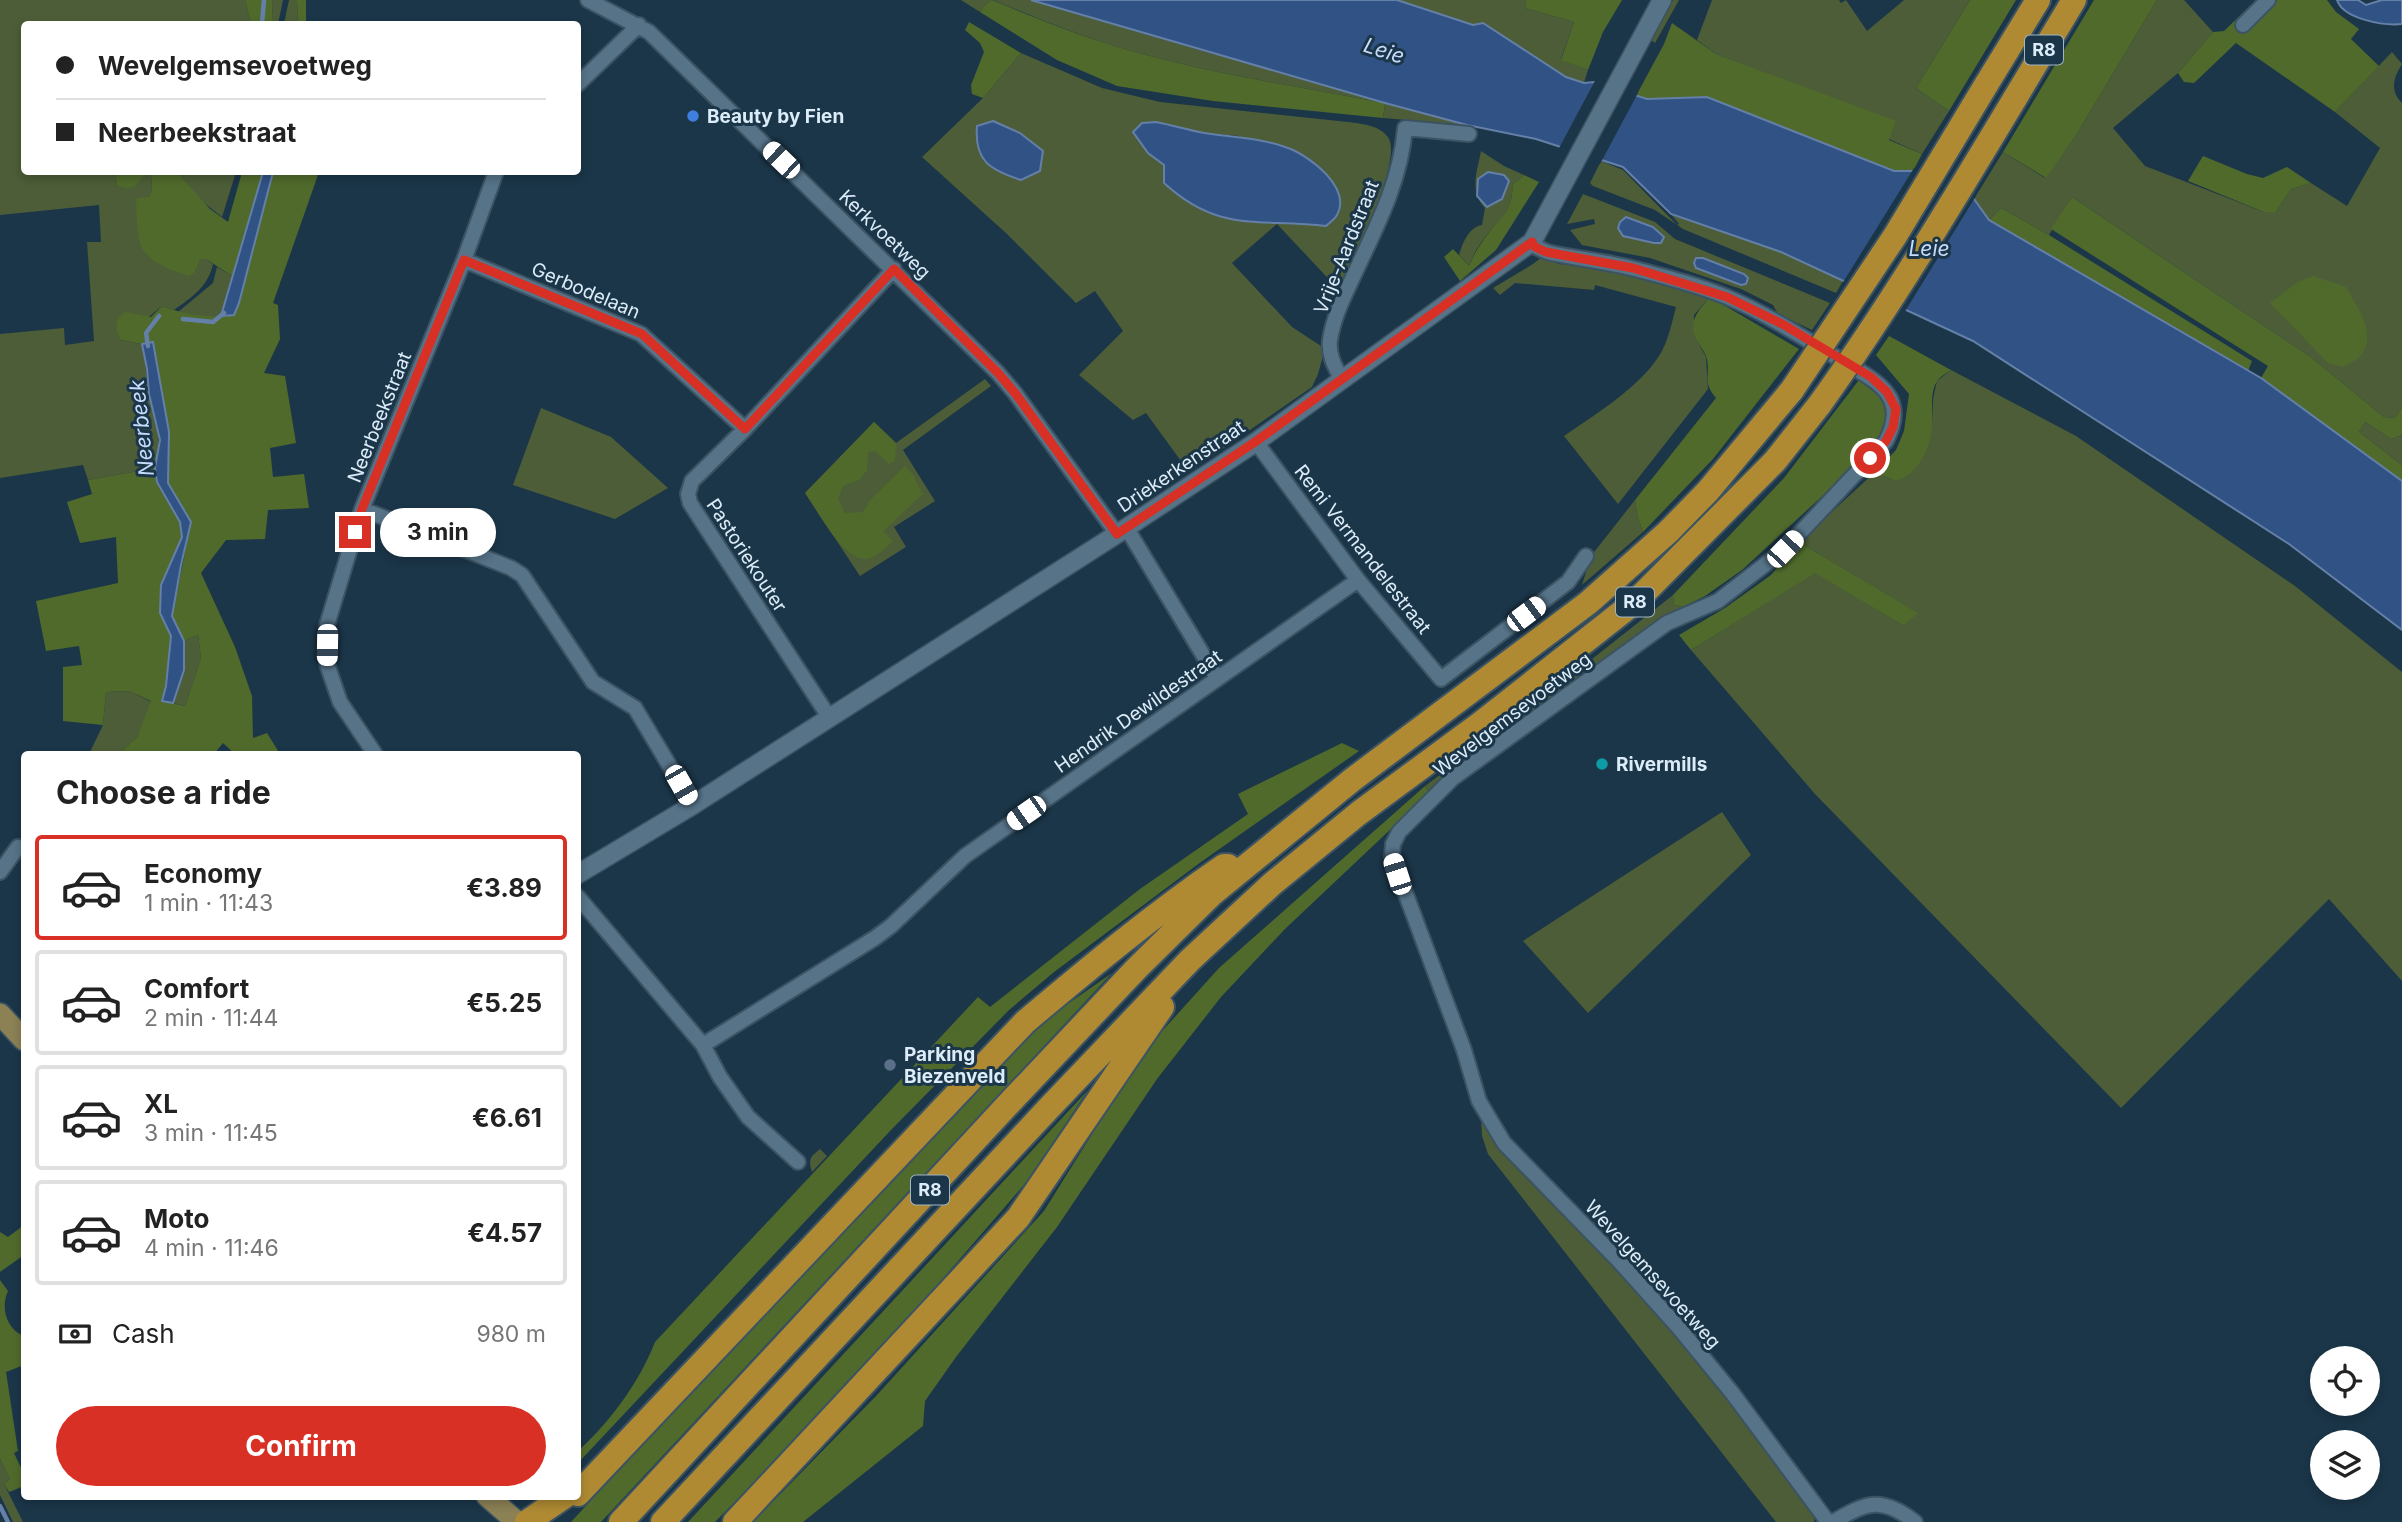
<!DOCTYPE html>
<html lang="en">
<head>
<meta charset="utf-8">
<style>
	body { margin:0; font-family:Inter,sans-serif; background:#f2f2f2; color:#222; height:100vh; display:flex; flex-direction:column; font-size:26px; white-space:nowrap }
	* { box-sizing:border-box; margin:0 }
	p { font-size:23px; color:#767676 }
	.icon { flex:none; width:38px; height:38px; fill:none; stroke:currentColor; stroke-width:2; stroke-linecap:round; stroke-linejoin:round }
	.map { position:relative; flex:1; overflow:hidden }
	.details { position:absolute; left:21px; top:751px; width:560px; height:749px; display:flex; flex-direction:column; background:#fff; border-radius:7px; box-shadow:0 4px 10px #0003 }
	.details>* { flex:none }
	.guide { position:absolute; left:21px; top:21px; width:560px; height:154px; border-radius:7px; box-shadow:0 4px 10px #0003; display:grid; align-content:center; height:154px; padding:0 35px; background:#fff }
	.buttons { position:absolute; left:2310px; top:1346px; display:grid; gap:14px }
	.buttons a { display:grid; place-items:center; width:70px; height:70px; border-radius:50%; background:#fff; box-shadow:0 4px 10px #0003; font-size:35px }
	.end { position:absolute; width:32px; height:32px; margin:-16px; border:9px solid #d93025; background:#fff; box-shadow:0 0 0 4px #fff }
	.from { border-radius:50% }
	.bubble { position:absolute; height:49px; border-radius:24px; background:#fff; box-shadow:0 4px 10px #0003; font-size:23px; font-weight:700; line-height:49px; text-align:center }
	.car { position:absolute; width:21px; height:42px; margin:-21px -10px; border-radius:9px; box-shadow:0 0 5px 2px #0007; background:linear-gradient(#fff 24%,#345 0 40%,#fff 0 76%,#345 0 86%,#fff 0) }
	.guide b { display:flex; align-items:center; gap:24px; height:66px; font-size:26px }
	.guide b+b { border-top:2px solid #e0e0e0 }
	.guide i { width:18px; height:18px; background:#222 }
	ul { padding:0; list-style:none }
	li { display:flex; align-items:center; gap:21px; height:105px; margin:0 14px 10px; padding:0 21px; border:4px solid #e0e0e0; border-radius:7px }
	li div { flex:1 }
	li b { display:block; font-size:26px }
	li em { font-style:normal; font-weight:700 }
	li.selected { border-color:#d93025 }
	li>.icon { width:63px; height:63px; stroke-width:1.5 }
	h2 { padding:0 35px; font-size:32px; line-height:84px }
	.pay { display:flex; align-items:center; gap:18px; height:77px; padding:0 35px; font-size:26px }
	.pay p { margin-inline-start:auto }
	.primary-button { display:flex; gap:14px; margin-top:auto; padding:14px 35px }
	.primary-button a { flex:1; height:80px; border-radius:42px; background:#d93025; color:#fff; font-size:28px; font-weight:700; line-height:80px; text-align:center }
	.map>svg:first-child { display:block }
	.green { fill:#4c5d37; fill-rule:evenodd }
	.forest { fill:#506a2c }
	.water { fill:#315285; stroke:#6480a8; stroke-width:2 }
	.pier { fill:#1b3649 }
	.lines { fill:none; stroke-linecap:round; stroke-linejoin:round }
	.stream { stroke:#6480a8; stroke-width:4.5 }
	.minor-casing { stroke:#3b5363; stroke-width:18 }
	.tertiary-casing { stroke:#3b5363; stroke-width:21 }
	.primary-casing { stroke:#3b5363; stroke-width:24 }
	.motorway-casing { stroke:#3b5363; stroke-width:28 }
	.minor { stroke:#567388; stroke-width:14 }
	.tertiary { stroke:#567388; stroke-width:18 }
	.primary { stroke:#8b8155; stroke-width:21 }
	.motorway { stroke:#af8a33; stroke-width:24 }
	.motorway-bridge-casing { stroke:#3b5363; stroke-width:28; stroke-linecap:butt }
	.motorway-bridge { stroke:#af8a33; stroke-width:24 }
	.route { stroke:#d93025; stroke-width:9 }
	.shop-dot { fill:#3f7fe0; stroke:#1b3649; stroke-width:2.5 }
	.culture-dot { fill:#0f9aa8; stroke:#1b3649; stroke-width:2.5 }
	.service-dot { fill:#5c6f8a; stroke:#1b3649; stroke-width:2.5 }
	.labels { text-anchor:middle; stroke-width:6; stroke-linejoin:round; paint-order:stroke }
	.shield { fill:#1b3649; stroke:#a2b5c4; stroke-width:2 }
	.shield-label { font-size:18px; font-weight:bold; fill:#dcecf8 }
	.poi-label { font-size:19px; font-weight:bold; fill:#dcecf8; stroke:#1b3649; text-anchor:start }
	.street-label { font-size:19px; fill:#dcecf8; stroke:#1b3649 }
	.water-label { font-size:21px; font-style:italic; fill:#c7dcfc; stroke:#1b3649 }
</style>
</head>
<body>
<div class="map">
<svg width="2402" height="1522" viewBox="0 0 2402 1522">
	<rect width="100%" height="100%" fill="#1b3649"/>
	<!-- green -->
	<path class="green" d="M0,0h245l6,24h-227v148h91l2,12 28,-10 6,1 1,14 -13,36 1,17 55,30 4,-13h7l7,5c-5,23 -21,33 -39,46l-12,-4 -41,34 21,4c4,17 4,33 7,49 4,31 16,42 6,75l-67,12 -5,-15 -83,13v-144l64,-6 1,17 29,-4 -7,-99h14l-2,-37 -99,10z
		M272,0h11l-5,24h-5z
		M289,0h8l1,24h-14z
		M961,0h70l168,50 268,75 -84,-7 2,-15c-89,-17 -180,-30 -267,-56 -43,-13 -84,-30 -125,-47l-7,4 -6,8z
		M1397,0h129l-1,8 49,14 -13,37 27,11 -4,13 -18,-6 -93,-52z
		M1673,0h6l-24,43 -4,-3z
		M1712,0h127l2,3 5,-3 21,31 37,-31h66l-54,88 33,23 -27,43 -33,-15 6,-17 -179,-68 -19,-14z
		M2157,0h27l29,32 -35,41 -65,55 32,38 119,46h12l15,-23 20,-6 36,23 33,-58 -45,-36 57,-60 10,12c-8,13 -13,26 0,39v304l-7,11 -11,-1 -72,-59 -240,-161 -23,38 -48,-27 -12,12 -15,-21 29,-47 42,26 33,-46z
		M1021,53l81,35 58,14 188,20c14,2 31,3 40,15 16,23 -37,126 -49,153l-62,-66 -45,39 60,64 29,19 3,6 -6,22 -6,13 -123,85 -43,-59 -13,7 -54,-45 44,-44 -28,-40 -19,12 -69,-69 -85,-77 61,-59zM1202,133l37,3 87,90c-67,-7 -107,7 -161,-43l-1,-18 -16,-12z
		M1481,151l23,15 20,9 -11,9 -2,17 -6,14 -13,13 -16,22 -7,16 -10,-11c4,-13 10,-28 23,-30l3,-17c-16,-17 -8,-36 -4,-57zM1488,172l16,3 5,6 -7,18 -11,7z
		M1601,161l22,9 54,55 2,-1 -8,-10 110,38 62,29 -7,12 -153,-64 -28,-19 -62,-24 -3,-3z
		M177,172h59l-14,45 -19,-15z
		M1583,194l72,28 20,17 155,64 -18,27 -34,-16 -5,-9 -32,-16 -91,-31 -68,-13 -12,-15 25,-6 -1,-5 -27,5z
		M1542,257l17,7 48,5 103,28 -16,18 1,22 11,20 2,32 -90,115 -54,-68c29,-20 68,-44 90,-73 13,-15 17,-37 22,-56l-81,-22 -1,5 -79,-7 -15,12 -7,-7 40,-24z
		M217,267l15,9 -11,40 -11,2 -32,-6 35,-29z
		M1951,370l125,66 219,150 107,86v309l-73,-82 -208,209 -306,-314 -124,-144 124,-78 89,54 13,-13 -118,-71 76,-70 20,9 37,-50 1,-32 4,-18z
		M985,379l6,7 -88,64 32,51 -41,26 12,20 -46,29 -55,-83 69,-71 22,21z
		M541,408l70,29 57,51 -53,31 -102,-34z
		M2365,422l26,17 11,-4v30l-43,-33z
		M1635,500l3,18 5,14 -61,53 9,-29z
		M1673,595l1,10 9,2 -58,36 -196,150 -4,-7 114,-85z
		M198,635l3,23 -16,48 -12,-3 11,-33v-29z
		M129,691l23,11 -15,35 -19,17h-29l14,-29 3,-33z
		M1722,812l29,43 -163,158 -65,-72z
		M1481,1118l10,18 149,156 91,111 84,113 -1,6h-38l-288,-368 -6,-18z
		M820,1149l7,7 -15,16c-4,-13 -2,-15 8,-23z
		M0,1459l10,20 -6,5 19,38h-10l-13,-27z"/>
	<!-- forest -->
	<path class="forest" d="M245,0h27l1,24h-22z
		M297,0h9v24h-8z
		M992,0c41,17 83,34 126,47 87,26 178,39 267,56l-2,15 -170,-17 -96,-15 -60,-26 -77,-48 6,-8z
		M1526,0h96l-19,32 -15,38 -27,-10 13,-38 -49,-14z
		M1970,0h46l-67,111 -33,-23z
		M2094,0h63l-79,132 -32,46 -43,-26z
		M2256,0h71l9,12 23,17 -8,10 28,27 -44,46 -99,-69 -42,40 -10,-1 -6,-9 35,-41 11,-1z
		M969,22l52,31 -38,45 -11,-4 -1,-9 13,-33 -4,-9 -15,-13z
		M1672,23l44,31 180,67 -7,19 33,14 -9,17h-19l-187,-74 -60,2 -11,-3 28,-52z
		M2203,156l44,18 16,4 24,-11 24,16 -20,6 -15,23h-12l-76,-31z
		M115,172h62l33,37 18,13 14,-50h21l-18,69 -13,35 -26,-17h-6l-5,13 -6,4c-16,-5 -44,-14 -49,-33 -3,-12 -3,-26 -4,-39l1,-6 12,-1 3,-8 -1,-14 -6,-1 -11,13 -10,1 -7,-3z
		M273,172h46l-46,131 5,2 2,34 -16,34 21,3 11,67 -26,5 3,29 31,-3 5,34 -41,2 -3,29 -39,1 -25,33 34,74 17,49 1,42 14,-5 13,21h-45l-12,-11 -9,11h-96l19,-17 14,-36 -22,-10 -23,1 -3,33 -40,-4v-54l19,-2 -3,-19 -33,5 -10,-50 82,-18 -2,-46 -36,6 -13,-41 25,-8 -4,-14 67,-12 2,14 23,40 2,15 -21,48 10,51 -5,50 -3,15 22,5 16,-48 -3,-23 -14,6 -12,-24 19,-95 -23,-39 1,-51 -17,-90 -10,2 -21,-4c-6,-10 -7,-20 4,-28l26,5 11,-11c25,9 45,12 72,9z
		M1524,175l15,7 -43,68 -36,31 -16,-24 9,-8 16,17 7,-15 16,-23 13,-14 6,-13 2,-17z
		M2072,197l240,161 72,59 11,1 7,-11v28l-11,4 -26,-17 -6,10 43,33v16l-141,-103 7,-12 -217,-137z
		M2001,208l48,27 203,126 -4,10 -259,-151z
		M2313,276l33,11c10,19 31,44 16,67 -3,5 -12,9 -18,13l-16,-4 -58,-60 28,-21z
		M1710,297l89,52 -86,110 -70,73 -5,-14 -3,-18 81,-102c-15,-17 -4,-24 -10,-42 -2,-5 -6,-10 -9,-15 -10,-19 1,-30 13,-44z
		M1889,336l62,34c-4,3 -10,6 -13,10 -10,13 -4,35 -6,50 -3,22 -15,45 -37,51l-20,-9 21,-22 8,-19 5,-37 -33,-39z
		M1859,380l24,18 5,16 -4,14 -10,16 -31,33 -101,93 -37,26 -22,11 -9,-2 -1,-10 111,-117z
		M874,422l22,21 -1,18 -6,3 -14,-13 -7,1 -1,19 -8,9 -16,6 -5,13 7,14 18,-1 8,-13 34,-33 8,9 10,19 -40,37 10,10c-8,7 -18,19 -29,18 -23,-2 -46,-48 -59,-66z
		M1799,542l119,71 -14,13 -89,-53 -124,77 -12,-15 46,-27 46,-33z
		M1342,743l17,8 -158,111 -147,110 -45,38 -118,120 -313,333v-12c32,-29 61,-68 77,-109l323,-345 12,10 150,-118 108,-75 -10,-20z
		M1425,786l4,7 -144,136 -64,68 -64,82 -100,148 -101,130 -31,44 -2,25 -120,96h-50l124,-127 167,-184 63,-101 48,-71 64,-71z
		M1112,973l-511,549h-30l357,-388 121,-117z
		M1088,1090l-59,89 -173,200 -141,143h-27z
		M24,1225v30l-24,17v-40l8,5z
		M0,1280l8,11c-8,17 -1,39 16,45v29l-18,7 12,79 -4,2 10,21v12l-15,6 -5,-8 6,-5 -10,-20z"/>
	<!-- water -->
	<path class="water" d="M1031,0h366l76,25 10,-2 83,54 18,6 10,-1 53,17 60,-2 187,74h19l61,28 15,21 272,158 141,103v149l-113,-86 -316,-203 -192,-89 -110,-38 -48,-47 -87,-28 -69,-14 -82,-22z
		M2337,0h21l8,5 16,-5h20v24c-18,2 -59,-5 -65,-24z
		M993,121l27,12 23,18 -3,20 -19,9c-31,-10 -47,-19 -44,-54z
		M1156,122c16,3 32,8 48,11 28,4 58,5 84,15 22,8 64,40 49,67 -2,4 -8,8 -11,11 -68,-8 -106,8 -162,-43v-18l-16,-12 -15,-21 9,-9z
		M263,172h10l-34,131 -5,12 -13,1z
		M1488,172l16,3 5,6 -7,18 -15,8 -10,-11 1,-17z
		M1626,217l27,10 11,10 -3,6h-7l-31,-7 -5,-8 2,-6z
		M1696,258h7l41,16 4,4 -2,6 -5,1 -45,-17 -2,-5z
		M153,342l16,90 -1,51 23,39 -10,43 -9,51 12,25v29l-11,33 -11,-2 4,-15 5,-50 -11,-23 1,-28 21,-48 -2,-15 -23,-40 -2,-14 5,-28 -11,-46 -2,-25 -5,-25z"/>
	<!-- pier -->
	<path class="pier" d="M1596,79l42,14 -38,71 -42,-14z
		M1914,168l62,28 -72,117 -62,-29z"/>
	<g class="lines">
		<!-- stream -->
		<path class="stream" d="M262,24l2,-24
			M183,319l30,3 11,-9
			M148,346l-2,-13 13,-17
			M0,1506l8,16"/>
		<defs>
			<path id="minor" d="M588,0l61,32 349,341 17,20 102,141
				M2243,25l25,-25
				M578,84l61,-59
				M1532,242l4,5 11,5c29,7 59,9 88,17 31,8 63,16 92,28 38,16 72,38 107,59 35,22 78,36 52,85l-101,108 -67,52 -51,22 -214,155 -54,54 -6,12 -1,13 72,193 15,51 25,42 115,118 60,67 54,66 95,128
				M464,260l177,74 104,95
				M1342,380c-7,-13 -14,-25 -12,-40 4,-27 18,-51 29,-76 21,-44 42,-87 46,-136l64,6
				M1256,442l102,138 83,99 127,-97 18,-26
				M362,509l149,59 11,7 71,107 42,26 58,97
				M1126,527l91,151
				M829,717l-139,-214 -2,-9 4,-13 53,-52 149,-160
				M375,754l-35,-52 -13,-38v-39l35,-116 102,-249 32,-88
				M0,872l18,-25
				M578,897l125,148 17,32 28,40 50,45
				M703,1045l172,-107 16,-12 74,-70 393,-276
				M1833,1522c34,-20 49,-26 82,0"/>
			<path id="tertiary" d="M578,874l115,-69 424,-271 139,-92 276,-200 130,-242"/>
			<path id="primary" d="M0,1014l24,26
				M487,1496l30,26"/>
			<path id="motorway" d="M1986,85l52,-85
				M2014,100l60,-100
				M578,1494l447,-472c64,-54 129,-108 199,-156h4
				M527,1522l38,-26
				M621,1522l393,-424 123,-130 75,-74 140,-114 236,-177 80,-71 40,-41 84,-101
				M663,1522l384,-412 143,-150 82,-76 87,-71 121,-89 156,-123 139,-140 45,-57
				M735,1522l283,-304 144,-211"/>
		</defs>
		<!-- minor casing -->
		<use href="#minor" class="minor-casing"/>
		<!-- tertiary casing -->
		<use href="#tertiary" class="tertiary-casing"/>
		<!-- primary casing -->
		<use href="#primary" class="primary-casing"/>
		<!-- motorway casing -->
		<use href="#motorway" class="motorway-casing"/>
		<!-- minor -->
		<use href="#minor" class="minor"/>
		<!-- tertiary -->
		<use href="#tertiary" class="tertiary"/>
		<!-- primary -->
		<use href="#primary" class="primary"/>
		<!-- motorway -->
		<use href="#motorway" class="motorway"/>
		<defs>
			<path id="motorway-bridge" d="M1792,390l103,-154 91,-151
				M1820,404c70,-98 132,-201 194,-304"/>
		</defs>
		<!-- motorway-bridge casing -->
		<use href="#motorway-bridge" class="motorway-bridge-casing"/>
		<!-- motorway-bridge -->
		<use href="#motorway-bridge" class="motorway-bridge"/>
	</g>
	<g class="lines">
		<!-- route -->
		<path class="route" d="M355,532l7,-23 102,-249 178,74 103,95 149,-160 104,104 17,20 102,141 138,-92 277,-200 3,5 11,5 87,16 94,29 57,28 87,52 16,15 9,17 -3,18 -7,14 -16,17"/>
	</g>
	<!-- markers -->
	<circle class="shop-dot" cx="693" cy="116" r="7"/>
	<circle class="culture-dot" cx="1602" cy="764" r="7"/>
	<circle class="service-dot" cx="890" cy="1065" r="7"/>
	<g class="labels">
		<!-- shield labels -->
		<g class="shield">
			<rect x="2025" y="35.5" width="38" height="29" rx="5"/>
			<rect x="1616" y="587.5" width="38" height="29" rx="5"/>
			<rect x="911" y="1175.5" width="38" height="29" rx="5"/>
		</g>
		<g class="shield-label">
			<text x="2044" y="56">R8</text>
			<text x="1635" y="608">R8</text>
			<text x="930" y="1196">R8</text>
		</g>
		<!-- poi labels -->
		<g class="poi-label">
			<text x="707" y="123">Beauty by Fien</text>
			<text x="1616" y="771">Rivermills</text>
			<text x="904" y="1061">Parking<tspan x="904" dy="22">Biezenveld</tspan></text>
		</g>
		<!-- street labels -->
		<g class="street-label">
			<text transform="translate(885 234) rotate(44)" y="7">Kerkvoetweg</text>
			<text transform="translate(1346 247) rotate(-68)" y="7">Vrije-Aardstraat</text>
			<text transform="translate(586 290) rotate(23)" y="7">Gerbodelaan</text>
			<text transform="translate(379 417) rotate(-68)" y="7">Neerbeekstraat</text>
			<text transform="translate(1181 466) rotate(-34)" y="7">Driekerkenstraat</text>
			<text transform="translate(1363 549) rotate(52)" y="7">Remi Vermandelestraat</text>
			<text transform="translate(747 555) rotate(57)" y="7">Pastoriekouter</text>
			<text transform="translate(1138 711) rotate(-35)" y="7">Hendrik Dewildestraat</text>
			<text transform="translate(1512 714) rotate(-37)" y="7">Wevelgemsevoetweg</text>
			<text transform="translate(1653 1274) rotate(48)" y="7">Wevelgemsevoetweg</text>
		</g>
		<!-- water labels -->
		<g class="water-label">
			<text transform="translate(1384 51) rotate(18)" y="7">Leie</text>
			<text x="1929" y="256">Leie</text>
			<text transform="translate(142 428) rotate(-96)" y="7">Neerbeek</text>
		</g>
	</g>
</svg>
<div class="buttons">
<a><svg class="icon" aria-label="locate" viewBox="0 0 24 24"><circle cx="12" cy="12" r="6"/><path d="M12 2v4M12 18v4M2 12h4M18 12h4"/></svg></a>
<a><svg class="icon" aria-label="layers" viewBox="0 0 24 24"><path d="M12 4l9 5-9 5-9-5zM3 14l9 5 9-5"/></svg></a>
</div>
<i class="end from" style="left:1870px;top:458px"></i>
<i class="end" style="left:355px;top:532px"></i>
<div class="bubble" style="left:380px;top:508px;width:116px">3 min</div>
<i class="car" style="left:781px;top:160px;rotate:314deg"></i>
<i class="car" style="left:1785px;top:549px;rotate:44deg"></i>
<i class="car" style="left:1526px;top:614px;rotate:53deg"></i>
<i class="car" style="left:327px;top:645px;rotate:181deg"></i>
<i class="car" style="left:681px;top:785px;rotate:150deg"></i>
<i class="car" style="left:1026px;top:813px;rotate:235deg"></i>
<i class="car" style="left:1397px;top:874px;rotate:342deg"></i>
<div class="guide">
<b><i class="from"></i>Wevelgemsevoetweg</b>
<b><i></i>Neerbeekstraat</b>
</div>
<section class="details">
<h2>Choose a ride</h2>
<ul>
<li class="selected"><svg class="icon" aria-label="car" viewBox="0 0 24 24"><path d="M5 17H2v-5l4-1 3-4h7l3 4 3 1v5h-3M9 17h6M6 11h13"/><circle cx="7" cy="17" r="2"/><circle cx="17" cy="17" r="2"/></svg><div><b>Economy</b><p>1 min · 11:43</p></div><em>€3.89</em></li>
<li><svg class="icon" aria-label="car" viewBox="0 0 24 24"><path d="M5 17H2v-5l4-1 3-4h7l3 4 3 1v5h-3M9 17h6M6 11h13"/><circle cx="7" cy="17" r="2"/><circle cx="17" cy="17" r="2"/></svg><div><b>Comfort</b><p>2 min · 11:44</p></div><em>€5.25</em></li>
<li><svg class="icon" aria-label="car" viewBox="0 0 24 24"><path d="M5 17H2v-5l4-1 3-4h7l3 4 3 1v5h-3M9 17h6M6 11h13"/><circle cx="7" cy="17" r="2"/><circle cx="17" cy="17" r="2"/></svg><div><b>XL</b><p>3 min · 11:45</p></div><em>€6.61</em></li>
<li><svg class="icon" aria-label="car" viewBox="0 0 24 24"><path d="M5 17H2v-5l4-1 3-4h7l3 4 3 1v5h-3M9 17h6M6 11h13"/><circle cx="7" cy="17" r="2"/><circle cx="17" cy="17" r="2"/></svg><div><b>Moto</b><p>4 min · 11:46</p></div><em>€4.57</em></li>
</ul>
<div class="pay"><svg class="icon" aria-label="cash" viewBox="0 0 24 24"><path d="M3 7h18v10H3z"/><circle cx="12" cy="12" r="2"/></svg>Cash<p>980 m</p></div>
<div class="primary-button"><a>Confirm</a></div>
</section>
</div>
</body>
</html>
